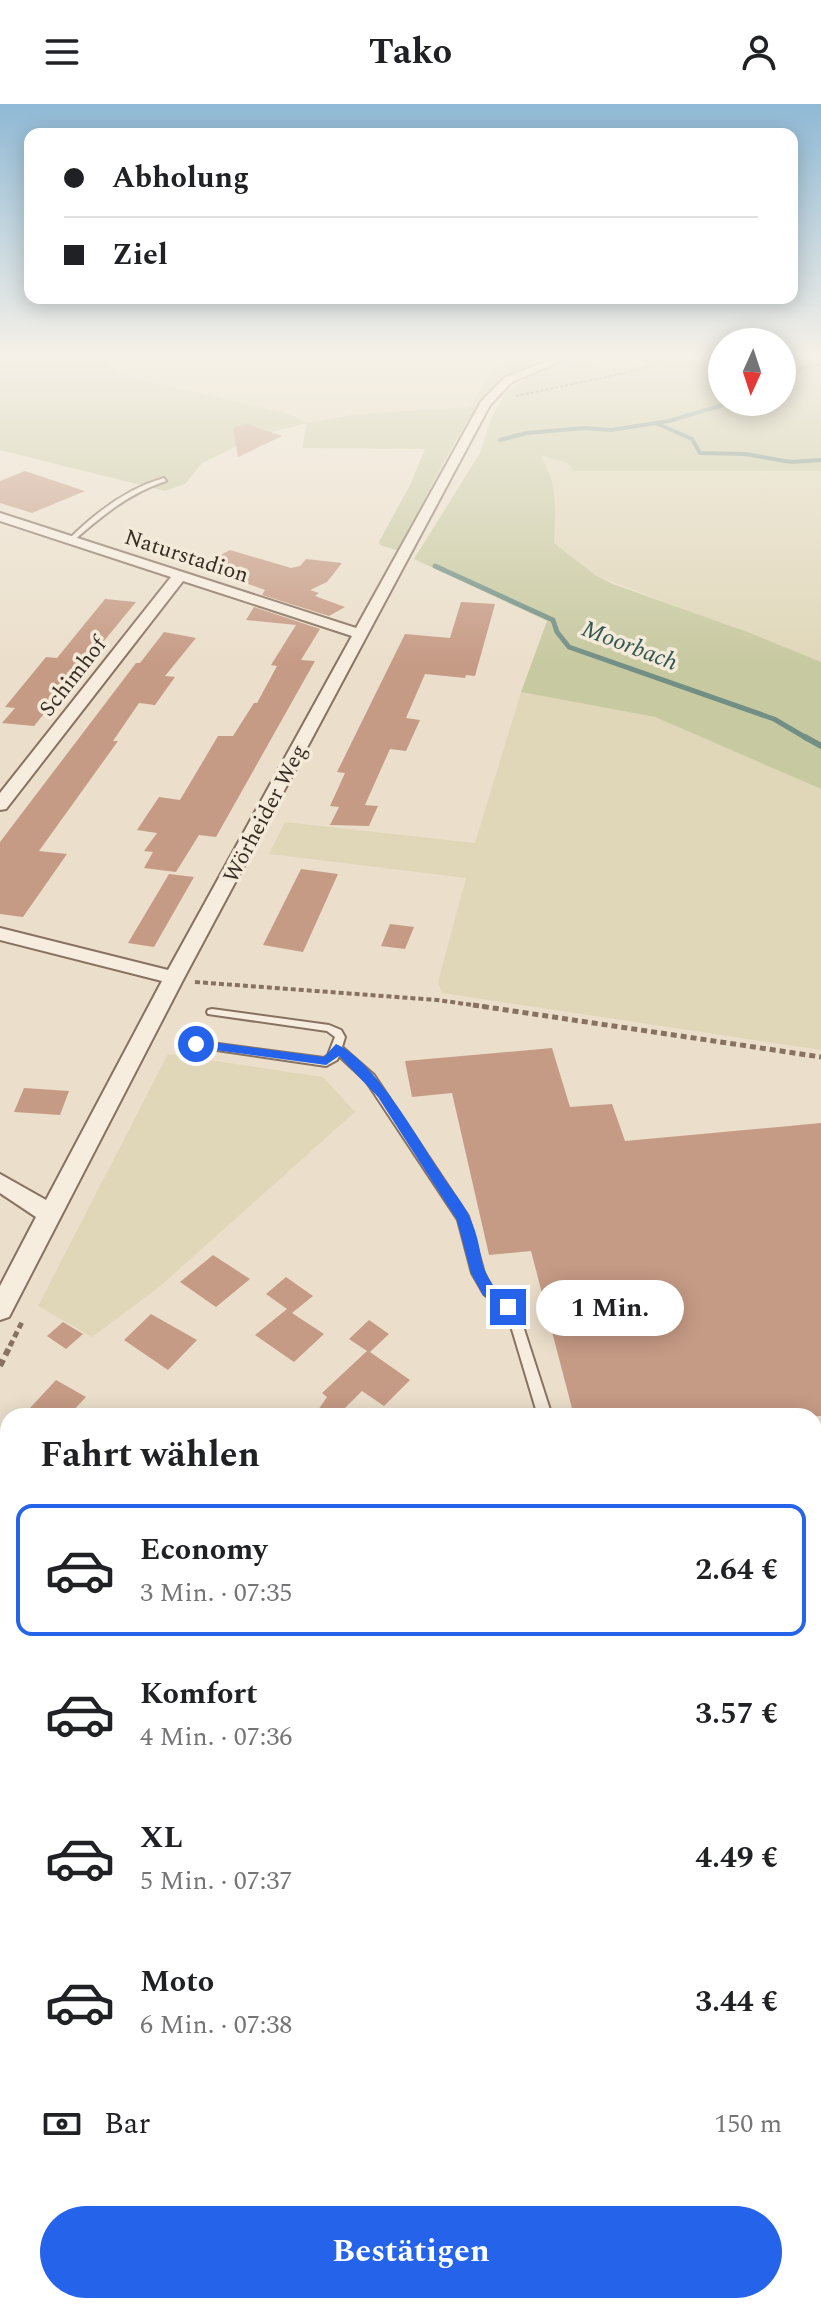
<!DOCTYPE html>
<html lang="de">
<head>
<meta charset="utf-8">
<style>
	body { margin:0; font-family:Spectral,serif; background:#f6f6f6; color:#202124; height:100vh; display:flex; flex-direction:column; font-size:30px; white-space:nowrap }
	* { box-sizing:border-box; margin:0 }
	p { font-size:26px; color:#757577 }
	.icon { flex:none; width:44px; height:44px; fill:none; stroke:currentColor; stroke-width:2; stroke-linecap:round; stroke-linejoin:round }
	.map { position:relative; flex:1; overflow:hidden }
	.panel { position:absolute; left:0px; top:1304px; width:822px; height:906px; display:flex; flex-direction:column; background:#fff; border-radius:24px 24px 0 0; box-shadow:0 4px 20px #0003 }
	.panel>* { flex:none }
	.hud { position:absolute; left:24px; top:24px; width:774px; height:176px; border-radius:16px; box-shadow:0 4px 20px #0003; display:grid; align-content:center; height:176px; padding:0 40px; background:#fff }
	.needle { width:52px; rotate:183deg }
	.buttons { position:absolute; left:708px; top:224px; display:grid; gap:16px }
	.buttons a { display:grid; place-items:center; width:88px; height:88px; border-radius:50%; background:#fff; box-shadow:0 4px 20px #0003; font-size:40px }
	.end { position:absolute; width:36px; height:36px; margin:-18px; border:10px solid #2563eb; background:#fff; box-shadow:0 0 0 4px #fff }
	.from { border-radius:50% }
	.bubble { position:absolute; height:56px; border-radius:28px; background:#fff; box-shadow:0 4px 20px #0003; font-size:26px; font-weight:700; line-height:56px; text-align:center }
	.hud b { display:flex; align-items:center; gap:28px; height:76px; font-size:30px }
	.hud b+b { border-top:2px solid #e0e0e0 }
	.hud i { width:20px; height:20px; background:#202124 }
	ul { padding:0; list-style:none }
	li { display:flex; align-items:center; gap:24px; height:132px; margin:0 16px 12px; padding:0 24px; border:4px solid transparent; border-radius:16px }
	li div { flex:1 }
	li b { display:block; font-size:30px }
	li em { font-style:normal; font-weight:700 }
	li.active { border-color:#2563eb }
	li>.icon { width:72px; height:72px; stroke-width:1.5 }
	h2 { padding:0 40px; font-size:36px; line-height:96px }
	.pay { display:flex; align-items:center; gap:20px; height:88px; padding:0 40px; font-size:30px }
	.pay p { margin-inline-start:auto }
	.primary-button { display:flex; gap:16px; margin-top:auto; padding:16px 40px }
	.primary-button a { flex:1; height:92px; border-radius:48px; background:#2563eb; color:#fff; font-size:32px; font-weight:700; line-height:92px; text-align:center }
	header { display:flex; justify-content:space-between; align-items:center; height:104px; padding:0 40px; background:#fff; font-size:36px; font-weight:700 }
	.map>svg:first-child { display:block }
	.farmland { fill:#e0d7b9 }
	.green { fill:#c7c9a0 }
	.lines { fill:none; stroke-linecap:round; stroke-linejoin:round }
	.stream-far2 { stroke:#728f85; stroke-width:4 }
	.stream-far1 { stroke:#728f85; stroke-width:5 }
	.stream { stroke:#728f85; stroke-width:6 }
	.building { fill:#c69b85 }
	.service-casing { stroke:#877261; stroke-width:4 }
	.minor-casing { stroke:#877261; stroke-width:4 }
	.secondary-casing { stroke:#695443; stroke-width:4 }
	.path-far3 { stroke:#877261; stroke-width:2; stroke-dasharray:3 2; stroke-linecap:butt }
	.path-far2 { stroke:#877261; stroke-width:4; stroke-dasharray:5 3; stroke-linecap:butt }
	.path-far1 { stroke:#877261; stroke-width:5; stroke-dasharray:6 4; stroke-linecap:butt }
	.path { stroke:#877261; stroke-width:6; stroke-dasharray:7 5; stroke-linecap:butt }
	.service { fill:#f7edde; fill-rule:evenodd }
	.minor { fill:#f7edde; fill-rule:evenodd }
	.secondary { fill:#f7edde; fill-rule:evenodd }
	.route { fill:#2563eb }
	.labels { text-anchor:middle; stroke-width:7; stroke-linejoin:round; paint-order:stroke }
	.far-street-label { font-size:22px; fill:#392c23; stroke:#f3eada }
	.far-water-label { font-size:24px; font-style:italic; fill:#335752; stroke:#f3eada }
</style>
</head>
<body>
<header><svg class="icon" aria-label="menu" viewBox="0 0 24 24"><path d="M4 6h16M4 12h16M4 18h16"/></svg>Tako<svg class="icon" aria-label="person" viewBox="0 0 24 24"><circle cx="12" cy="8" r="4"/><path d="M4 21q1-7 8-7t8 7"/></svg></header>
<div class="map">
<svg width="821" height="2209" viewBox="0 0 821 2209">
	<rect width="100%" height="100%" fill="#ebdfcb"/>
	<!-- farmland -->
	<path class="farmland" d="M103,252h444l-52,9 -25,42 -114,7 -48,9 -21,-10 -164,-37 -13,-10z
		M540,350l27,9 7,8h247v191l-226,-87 -41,-32 1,-49z
		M521,588l134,25 166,72v261l-379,-57 -4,-11 28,-104 -197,-24 16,-32 190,21z
		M168,950l155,23 32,35 -197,176 -66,49 -54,-31z"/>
	<!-- green -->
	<path class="green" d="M0,252h103l7,10 13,10 164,37 21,10 48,-9 114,-7 25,-42 62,-9c-20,6 -40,12 -56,25 -36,28 -79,127 -102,170l-19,-6 -1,-3 31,-57 15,-36 -123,-1 5,-25 -35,9 -27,-9 -12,6 23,8 -54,26 -17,21 -20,7 -165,-41z
		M647,252h75v46h60v-46h39v115h-247l-7,-8 -27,-8c19,30 15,54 14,88l41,32 18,9 137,49 71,29v127l-166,-72 -134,-25 26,-71 -133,-62 66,-106 12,-37 15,-25 31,-19 43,-14 28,11 35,-3z"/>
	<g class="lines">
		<!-- stream-far2 -->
		<path class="stream-far2" d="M782,275l21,-11 18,-4
			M658,320l34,15 8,14 45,1 46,8 30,-2
			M500,336l27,-7 57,-5 27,2 58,-9 64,-19"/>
		<!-- stream-far1 -->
		<path class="stream-far1" d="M435,462l118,54 4,12 12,15 205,72 34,20"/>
		<!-- stream -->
		<path class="stream" d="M805,633l16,9"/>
	</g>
	<!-- building -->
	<path class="building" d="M245,319l37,13 -44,21 -5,-29z
		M25,367l60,20 -53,22 -32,-10v-22z
		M230,446l61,18 9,-2 6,-7 36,4 -15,19 -17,8 9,3 -4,3 30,11 -16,9 -67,-21 3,-5 -66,-24z
		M105,495l31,3 -102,124 -32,-3 13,-15 -10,-1 41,-50 11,1z
		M461,498l34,2 -20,72 -9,-1 -1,3 -40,-4 -19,44 14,2 -14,31 -16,-2 -25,56 13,1 -9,20 -39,-1 9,-18 -9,-1 15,-33 -8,-1 68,-138 45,4z
		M254,503l66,22 -19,31 14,1 -99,176 -17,-2 -23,37 -32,-4 9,-16 -9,-1 13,-18 -20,-3 22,-33 21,3 38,-64h15l21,-33h3l20,-37 -6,-1 25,-40 -50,-5z
		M164,528l32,6 -31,38 10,1 -20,28 -16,-2 -26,38h5l-79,110 28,3 -44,63 -23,-3v-72l136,-179h4z
		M301,765l37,5 -35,78 -40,-7z
		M169,770l25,3 -40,70 -26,-4z
		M390,820l24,3 -9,22 -24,-3z
		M552,944l18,59 42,-3 13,37 196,-18v293h-247l-43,-165 -42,4 -37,-162 -40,4 -7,-36z
		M24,984l45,3 -9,24 -46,-3z
		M213,1151l37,24 -34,28 -36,-25z
		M286,1173l27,19 -21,17 32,21 -30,28 -39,-27 32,-26 -21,-15z
		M151,1210l46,26 -29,30 -44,-30z
		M369,1216l20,14 -19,18 40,28 -26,26 -22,-15 -25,25h-23l13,-19 -5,-4 45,-42 -18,-12z
		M63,1218l20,12 -17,15 -19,-13z
		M56,1276l30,17 -18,19h-24l-14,-8z"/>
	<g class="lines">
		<defs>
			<path id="service" d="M164,374l2,3c-37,12 -64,35 -93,60l-5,-1c27,-27 58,-51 96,-62z
				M212,905l117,16 12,5 4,7 -3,10 32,28 94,141 16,57 8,15 21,15 10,23 29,90h-14l-27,-90 -8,-16 -19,-16 -12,-21 -14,-53 -92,-139 -27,-25 -2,4 -11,6 -130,-19 -5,-3 5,-3 128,17 4,-3 7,-18 -8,-6 -119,-17 -1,-2 1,-2z"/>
			<path id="minor" d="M559,252h14l-61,26 -22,23 -306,573 -175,339 -9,3v-34l36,-69 -36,-24v-19l46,26 116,-219 -162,-41v-12l168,42 184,-334 -169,-55 -177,228 -6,1v-17l171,-216 -171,-56v-8l356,115 125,-226 23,-24z
				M814,2186l7,9v14h-36l-3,-7h32z
				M681,2202h52l-3,7h-52z"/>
			<path id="secondary" d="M0,1355l8,3v35l-8,-3z
				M814,1778l7,3v52l-7,-3z"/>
		</defs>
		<!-- service casing -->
		<use href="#service" class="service-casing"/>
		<!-- minor casing -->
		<use href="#minor" class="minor-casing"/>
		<!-- secondary casing -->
		<use href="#secondary" class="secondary-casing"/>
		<!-- path-far3 -->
		<path class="path-far3" d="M516,292l123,-26 35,-14"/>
		<!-- path-far2 -->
		<path class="path-far2" d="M195,878l242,18 50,7"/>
		<!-- path-far1 -->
		<path class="path-far1" d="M473,901l348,52
			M10,1242l12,-24"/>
		<!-- path -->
		<path class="path" d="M0,1262l11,-22"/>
		<!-- service -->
		<use href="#service" class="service"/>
		<!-- minor -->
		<use href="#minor" class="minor"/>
		<!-- secondary -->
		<use href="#secondary" class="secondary"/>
	</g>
	<!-- sky -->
	<linearGradient id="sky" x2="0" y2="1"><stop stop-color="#8fb9d5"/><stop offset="0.45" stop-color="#f6f1e8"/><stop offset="1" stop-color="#f6f1e8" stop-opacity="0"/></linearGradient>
	<rect width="821" height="561" fill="url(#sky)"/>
	<!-- route -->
	<path class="route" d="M196,936l128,17 12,-13c38,16 81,93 104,128 9,15 23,30 30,46 18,40 2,53 42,86v7h-9l-20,-16 -12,-22 -14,-53 -79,-123 -39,-41 -13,9 -134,-18v-6z"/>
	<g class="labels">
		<!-- far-street labels -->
		<g class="far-street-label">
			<text transform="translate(187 451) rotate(18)" y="8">Naturstadion</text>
			<text transform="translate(72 572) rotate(-52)" y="8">Schimhof</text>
			<text transform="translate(264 709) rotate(-62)" y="8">Wörheider Weg</text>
		</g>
		<!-- far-water labels -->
		<g class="far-water-label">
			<text transform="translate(630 541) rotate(21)" y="8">Moorbach</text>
		</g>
	</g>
</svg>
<div class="buttons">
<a><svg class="needle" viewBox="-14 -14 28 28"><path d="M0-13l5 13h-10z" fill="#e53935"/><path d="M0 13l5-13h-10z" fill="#757577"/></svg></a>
</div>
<i class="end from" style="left:196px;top:940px"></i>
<i class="end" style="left:508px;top:1203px"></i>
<div class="bubble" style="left:536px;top:1176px;width:148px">1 Min.</div>
<div class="hud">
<b><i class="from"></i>Abholung</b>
<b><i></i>Ziel</b>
</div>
<section class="panel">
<h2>Fahrt wählen</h2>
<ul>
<li class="active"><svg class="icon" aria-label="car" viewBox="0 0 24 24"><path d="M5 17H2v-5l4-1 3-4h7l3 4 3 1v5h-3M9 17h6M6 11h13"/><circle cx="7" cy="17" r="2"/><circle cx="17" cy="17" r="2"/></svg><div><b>Economy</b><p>3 Min. · 07:35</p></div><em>2.64 €</em></li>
<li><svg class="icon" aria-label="car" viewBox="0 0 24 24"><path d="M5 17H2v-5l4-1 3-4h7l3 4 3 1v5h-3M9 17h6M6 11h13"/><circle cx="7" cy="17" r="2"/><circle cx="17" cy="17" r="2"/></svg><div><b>Komfort</b><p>4 Min. · 07:36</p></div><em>3.57 €</em></li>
<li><svg class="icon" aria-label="car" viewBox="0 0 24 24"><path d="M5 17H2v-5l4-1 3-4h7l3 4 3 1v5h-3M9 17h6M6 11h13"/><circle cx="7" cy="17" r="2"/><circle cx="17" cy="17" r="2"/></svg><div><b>XL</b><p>5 Min. · 07:37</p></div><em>4.49 €</em></li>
<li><svg class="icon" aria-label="car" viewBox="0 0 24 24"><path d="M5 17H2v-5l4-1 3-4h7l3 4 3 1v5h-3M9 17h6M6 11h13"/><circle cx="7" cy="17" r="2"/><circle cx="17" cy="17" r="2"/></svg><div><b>Moto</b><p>6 Min. · 07:38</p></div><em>3.44 €</em></li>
</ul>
<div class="pay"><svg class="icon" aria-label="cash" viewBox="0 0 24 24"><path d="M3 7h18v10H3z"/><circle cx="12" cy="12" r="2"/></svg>Bar<p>150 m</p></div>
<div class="primary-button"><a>Bestätigen</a></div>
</section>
</div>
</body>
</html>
